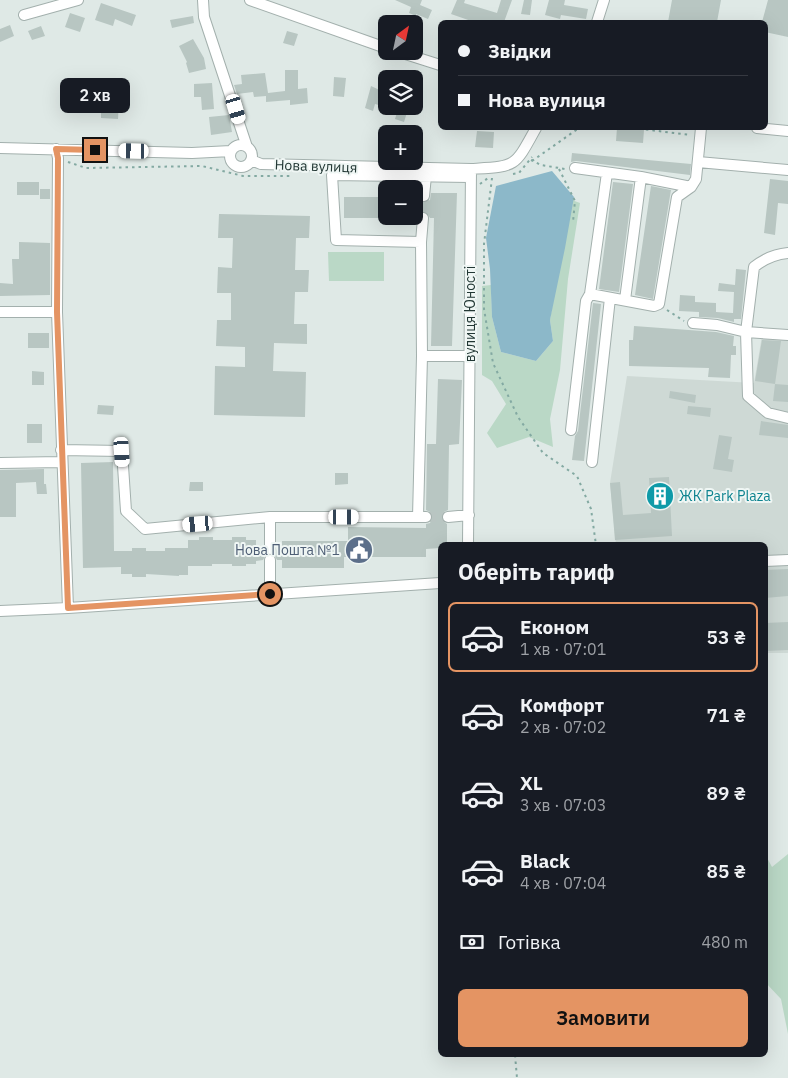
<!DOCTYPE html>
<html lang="uk">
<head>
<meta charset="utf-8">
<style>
	body { margin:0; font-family:"IBM Plex Sans",sans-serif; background:#20242c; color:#f1f3f6; height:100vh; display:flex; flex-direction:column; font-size:19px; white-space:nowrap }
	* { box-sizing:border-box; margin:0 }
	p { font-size:16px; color:#9ea1a6 }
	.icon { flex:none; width:28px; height:28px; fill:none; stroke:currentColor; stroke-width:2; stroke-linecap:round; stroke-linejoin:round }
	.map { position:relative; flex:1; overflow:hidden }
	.side { position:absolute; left:438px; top:542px; width:330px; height:515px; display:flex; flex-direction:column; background:#171b24; border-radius:8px; box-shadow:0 5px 20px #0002 }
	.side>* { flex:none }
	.top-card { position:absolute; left:438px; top:20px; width:330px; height:110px; border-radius:8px; box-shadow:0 5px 20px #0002; display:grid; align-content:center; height:110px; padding:0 20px; background:#171b24 }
	.needle { width:32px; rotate:33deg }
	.buttons { position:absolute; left:378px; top:15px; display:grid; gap:10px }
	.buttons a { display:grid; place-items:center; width:45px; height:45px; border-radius:8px; background:#171b24; box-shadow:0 5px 20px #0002; font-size:25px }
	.end { position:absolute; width:22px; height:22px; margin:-11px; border:6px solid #e49463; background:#111; box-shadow:0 0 0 2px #111 }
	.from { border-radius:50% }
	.bubble { position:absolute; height:35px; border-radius:8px; background:#171b24; box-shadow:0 5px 20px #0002; font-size:16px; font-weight:600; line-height:35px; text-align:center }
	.car { position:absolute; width:15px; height:30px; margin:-15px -8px; border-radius:6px; box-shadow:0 0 4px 1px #0007; background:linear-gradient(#fff 24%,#345 0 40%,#fff 0 76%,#345 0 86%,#fff 0) }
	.top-card b { display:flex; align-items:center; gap:18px; height:48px; font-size:19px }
	.top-card b+b { border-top:1px solid #363941 }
	.top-card i { width:12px; height:12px; background:#f1f3f6 }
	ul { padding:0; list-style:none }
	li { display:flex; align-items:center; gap:15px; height:70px; margin:0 10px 8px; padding:0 10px; border:2px solid transparent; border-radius:8px }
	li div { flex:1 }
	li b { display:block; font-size:19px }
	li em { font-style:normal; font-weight:600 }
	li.current { border-color:#e49463 }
	li>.icon { width:45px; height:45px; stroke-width:1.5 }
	h2 { padding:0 20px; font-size:22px; line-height:60px }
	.pay { display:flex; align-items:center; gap:12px; height:55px; padding:0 20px; font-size:19px }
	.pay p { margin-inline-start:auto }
	.primary-button { display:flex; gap:10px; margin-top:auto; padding:10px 20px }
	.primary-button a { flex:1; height:58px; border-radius:8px; background:#e49463; color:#111; font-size:20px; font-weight:600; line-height:58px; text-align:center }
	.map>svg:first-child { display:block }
	.built { fill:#ced9d5 }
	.green { fill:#bad8c6 }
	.water { fill:#8cb8c9 }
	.building { fill:#b8c6c2 }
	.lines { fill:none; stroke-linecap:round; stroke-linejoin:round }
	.minor-tunnel { stroke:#b9c5c2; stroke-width:10; stroke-dasharray:10 5; stroke-linecap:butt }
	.minor-casing { stroke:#a3b0ad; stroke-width:12 }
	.path { stroke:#83a9a2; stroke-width:2; stroke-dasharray:2.5 4; stroke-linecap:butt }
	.minor { stroke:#fff; stroke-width:10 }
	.route { stroke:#e49463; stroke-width:6 }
	.labels { text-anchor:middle; stroke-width:4; stroke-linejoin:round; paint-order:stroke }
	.street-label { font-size:14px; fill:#223734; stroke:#eff6f4 }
	.culture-label { font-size:14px; fill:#0d838f; stroke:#eff6f4; text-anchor:start }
	.service-label { font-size:14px; fill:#4e5e75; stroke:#eff6f4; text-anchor:end }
</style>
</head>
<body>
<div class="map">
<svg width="788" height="1078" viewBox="0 0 788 1078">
	<rect width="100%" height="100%" fill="#dfe9e6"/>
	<!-- built -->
	<path class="built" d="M763,330l25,2v321h-23v-108h-149l-6,-62 17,-107 127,7z"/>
	<!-- green -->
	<path class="green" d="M569,199l11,4 -12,76 -8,91 -10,49 3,28 -24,-10 -32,11 -10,-15 19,-29 -14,-23 -10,-6v-89l9,-1 1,32 9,35 35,9 17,-20 -3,-21z
		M328,252h56v29h-55z
		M765,854l7,13 16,-13v180l-7,-35 -16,-17v-64l1,-2 -1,-3z"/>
	<!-- water -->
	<path class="water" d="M552,171l22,26 -9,51 -15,72 3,21 -17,20 -35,-9 -9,-35 -2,-48 -4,-31 10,-52z"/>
	<!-- building -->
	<path class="building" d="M395,0h27l-2,5 12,5 -4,9 -12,-5v2l-7,-3 2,-6z
		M457,0h8l-1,3 33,10 4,-13h11l-8,22h-30l-23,-8z
		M524,0h8l-2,15 -9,-1z
		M549,0h16l-1,5 24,4 -2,10 -25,-4 -1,4 -15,-4z
		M672,0h49l-4,22h-49z
		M768,0h20v37l-23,-5v-10h-3z
		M101,3l35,12 -4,11 -17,-7 -2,7 -18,-6z
		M70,13l15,5 -5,14 -15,-5z
		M193,16l1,7 -22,5 -2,-8z
		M10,25l4,11 -14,6v-13z
		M41,26l4,10 -13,4 -4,-9z
		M287,31l11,3 -4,12 -11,-3z
		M193,39l11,19 2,11 -17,4 -3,-10 1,-1 -8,-16z
		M285,70h13v19l9,-1 1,15 -18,2v-5l-24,2v-6l-12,1 -1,-5 -16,2 -3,-9 8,-1 -1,-9 24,-2 3,20 17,-2z
		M334,77l12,1 -2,19 -11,-1z
		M212,83l2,26 -12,1 -1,-13h-7v-13z
		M371,86l15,7v14l-11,-3 -2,7 -8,-3z
		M112,101h7l-1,18 -17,-1v-9h10z
		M399,106h10l-5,16 -9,-3z
		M229,115l3,17 -21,3 -2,-18z
		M617,128l27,2 -1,13 -27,-2z
		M477,131l17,1 -1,16 -18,-1z
		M572,153l119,11 -1,11 -114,-14 -5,1z
		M770,179l18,2v23l-10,-1 -3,32 -11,-2z
		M17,182h22v13h-22z
		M613,182l20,2 -14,108 -20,-3z
		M651,186l20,4 -18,109 -18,-4z
		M40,189h10v10h-10z
		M431,193h26l-5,153h-21l3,-128h-4l-3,-5 -4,-2 -5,3 -2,4h-2v-21h3l3,5h6l4,-2z
		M344,197h42v21h-42z
		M219,214l91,2 -1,22h-13l-1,32h14l-1,22h-13l-1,32h13v20l-33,-1 -1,28 33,1 -1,45 -91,-2 1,-49 30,1v-20l-29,-1 1,-26h14v-27h-14l1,-26 14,1 1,-30h-15z
		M19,242l31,1v52l-50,1v-13l13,1 -1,-25h7z
		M736,269l10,1 -5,49h-7v3l-16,-4 -19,-1v-5l-20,-1 1,-16 15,1v6l21,1v9l17,1 1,-21 -16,-1 1,-8 16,2z
		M593,303l8,1 -17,157 -12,-1 3,-24 3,-5z
		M634,326l82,6 18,4 -1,10h3v9h-5l-1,23 -22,-1 1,-9 -80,-2v-26h4z
		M28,333h21v15h-21z
		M762,340l19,1 -6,43 -20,-3z
		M32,371l12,1v13h-12z
		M438,379l24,1 -3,64 -10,1 -1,65 -4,2 -3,5 2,4 4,3v21h-7v3l-14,1v8h-82v11h-62v-8h-5l-3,-6 3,-5h5v-8h66v-14l78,1v-4l4,-1 3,-6 -1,-4 -6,-3 1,-66h9z
		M775,384l13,1v17l-15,-1z
		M670,391l26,4 -1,8 -26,-5z
		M98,405l16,1 -1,9 -16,-1z
		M688,406l23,2 -1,9 -23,-3z
		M761,421l27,4v13l-29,-3z
		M27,424h15v19h-15z
		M719,435l13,2 -4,22 6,1 -2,12 -19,-3z
		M113,462l1,89h18v-3h14v3h19v-3h23v-8h11v-3h14v3h19v-3h14v3h10v9h7l3,5 -3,6 -7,1v3h-10v2h-14v-2h-20v2h-24v9h-9v1l-33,-2v3h-14v-3h-11v-7l-38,1 -2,-105z
		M44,469v15h2l1,10h-10l-1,-12 -20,1v34h-16v-47z
		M335,473h13v11l-13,1z
		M669,477l3,59 -57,4 -5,-57 10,-1 3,33 28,-2 -2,-35z
		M190,482h13v9h-14z
		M788,569v27l-23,2v-28z
		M788,622v28l-23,1v-28z"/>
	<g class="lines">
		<!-- minor-tunnel -->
		<path class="minor-tunnel" d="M423,218l1,-22
			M426,517h22"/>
		<defs>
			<path id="minor" d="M203,0l1,17 43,130
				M250,0l136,48
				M24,15l54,-15
				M597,22l7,-22
				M396,51l44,14
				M757,128l31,3
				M230 156a11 11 0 1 1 22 0a11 11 0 1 1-22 0Z
				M0,148l192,5 39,-2
				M251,160l10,4 210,5
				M698,162l90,8
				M575,168l66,9 50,10
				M470,177l-138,-2 4,65 85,2 1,114h48
				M424,196l2,-20
				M421,242l2,-24
				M788,253c-12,1 -24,6 -34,14l-8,65 2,64 20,17 20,5
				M590,294l64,12 5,-2 18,-107 14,-10 5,-8 5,-51
				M625,300l16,-123
				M0,312h57
				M693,323l24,2 29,7 42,3
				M422,356l-4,161h8
				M571,430l15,-129 4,-7 17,-121
				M61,450l61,1 4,60 19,18 125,-12
				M592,462l18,-164
				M0,463l61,-1
				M448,517l21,-2
				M468,545l3,-376c46,-3 43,-1 65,-41
				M270,549v-32h148
				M765,561l23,-1
				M270,594v-34
				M68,608l372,-25
				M0,611l68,-3 -11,-296 1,-154 -2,-9"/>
		</defs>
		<!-- minor casing -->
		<use href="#minor" class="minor-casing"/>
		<!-- path -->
		<path class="path" d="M633,128l58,7
			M531,160l10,5 24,4
			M532,161l47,-33
			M68,162l18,6 116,-2 41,10h47
			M559,169l16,32 -2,21
			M513,174l6,-1 13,-16
			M492,178l-8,66v65l9,54 25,54 25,36 34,23 14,33 5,36
			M480,184l8,-6
			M667,310l17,11
			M515,1055l2,23"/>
		<!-- minor -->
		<use href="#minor" class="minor"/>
	</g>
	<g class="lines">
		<!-- route -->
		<path class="route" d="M95,150l-39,-1 2,9 -1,154 11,296 202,-14"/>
	</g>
	<!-- icons -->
	<defs>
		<symbol id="building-disc" viewBox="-11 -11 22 22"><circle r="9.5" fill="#0f9aa8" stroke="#eff6f4"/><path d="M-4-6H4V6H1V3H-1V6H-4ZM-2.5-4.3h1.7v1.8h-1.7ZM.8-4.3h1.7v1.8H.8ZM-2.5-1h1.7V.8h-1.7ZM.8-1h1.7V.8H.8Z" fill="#fff"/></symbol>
		<symbol id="civic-disc" viewBox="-11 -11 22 22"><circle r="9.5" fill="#5c6f8a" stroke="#eff6f4"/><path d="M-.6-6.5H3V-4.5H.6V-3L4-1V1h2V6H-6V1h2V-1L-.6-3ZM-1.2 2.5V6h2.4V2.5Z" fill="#fff"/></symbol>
	</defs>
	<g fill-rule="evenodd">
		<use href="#building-disc" x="644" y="480" width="32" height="32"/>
		<use href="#civic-disc" x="343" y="534" width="32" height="32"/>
	</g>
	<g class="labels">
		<!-- street labels -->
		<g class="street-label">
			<text transform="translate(316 166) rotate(2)" y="5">Нова вулиця</text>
			<text transform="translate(470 314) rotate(-90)" y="5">вулиця Юності</text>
		</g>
		<!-- culture labels -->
		<g class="culture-label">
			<text x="679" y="501">ЖК Park Plaza</text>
		</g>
		<!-- service labels -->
		<g class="service-label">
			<text x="340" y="555">Нова Пошта №1</text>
		</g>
	</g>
</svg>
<div class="buttons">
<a><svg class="needle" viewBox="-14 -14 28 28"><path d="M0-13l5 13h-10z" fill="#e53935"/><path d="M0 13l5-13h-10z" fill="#9ea1a6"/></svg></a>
<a><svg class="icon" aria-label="layers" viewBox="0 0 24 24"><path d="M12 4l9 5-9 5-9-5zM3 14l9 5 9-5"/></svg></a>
<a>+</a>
<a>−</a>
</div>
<i class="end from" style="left:270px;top:594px"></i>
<i class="end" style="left:95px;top:150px"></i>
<div class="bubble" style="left:60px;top:78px;width:70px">2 хв</div>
<i class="car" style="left:236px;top:109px;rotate:163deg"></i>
<i class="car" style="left:134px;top:151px;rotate:271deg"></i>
<i class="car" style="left:122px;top:452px;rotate:176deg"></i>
<i class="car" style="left:344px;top:517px;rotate:90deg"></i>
<i class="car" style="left:198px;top:524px;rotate:265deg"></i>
<div class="top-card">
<b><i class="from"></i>Звідки</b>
<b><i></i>Нова вулиця</b>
</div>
<section class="side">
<h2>Оберіть тариф</h2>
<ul>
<li class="current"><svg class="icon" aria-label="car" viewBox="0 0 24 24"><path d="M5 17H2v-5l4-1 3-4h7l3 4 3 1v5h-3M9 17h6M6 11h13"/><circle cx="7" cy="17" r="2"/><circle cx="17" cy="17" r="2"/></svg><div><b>Економ</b><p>1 хв · 07:01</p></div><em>53 ₴</em></li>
<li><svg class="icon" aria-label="car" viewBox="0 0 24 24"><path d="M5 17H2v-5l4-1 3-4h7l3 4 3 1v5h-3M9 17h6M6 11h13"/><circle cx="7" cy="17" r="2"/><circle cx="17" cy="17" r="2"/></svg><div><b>Комфорт</b><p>2 хв · 07:02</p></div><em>71 ₴</em></li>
<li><svg class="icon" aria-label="car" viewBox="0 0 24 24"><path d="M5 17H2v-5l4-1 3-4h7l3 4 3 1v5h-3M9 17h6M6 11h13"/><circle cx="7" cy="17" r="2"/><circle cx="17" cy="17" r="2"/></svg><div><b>XL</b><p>3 хв · 07:03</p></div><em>89 ₴</em></li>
<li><svg class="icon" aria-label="car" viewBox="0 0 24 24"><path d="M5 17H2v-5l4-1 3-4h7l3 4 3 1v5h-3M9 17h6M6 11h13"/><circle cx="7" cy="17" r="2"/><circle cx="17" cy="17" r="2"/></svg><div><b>Black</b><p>4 хв · 07:04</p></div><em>85 ₴</em></li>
</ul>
<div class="pay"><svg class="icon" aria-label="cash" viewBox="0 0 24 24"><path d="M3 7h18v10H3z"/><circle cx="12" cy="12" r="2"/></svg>Готівка<p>480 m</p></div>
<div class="primary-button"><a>Замовити</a></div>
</section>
</div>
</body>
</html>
